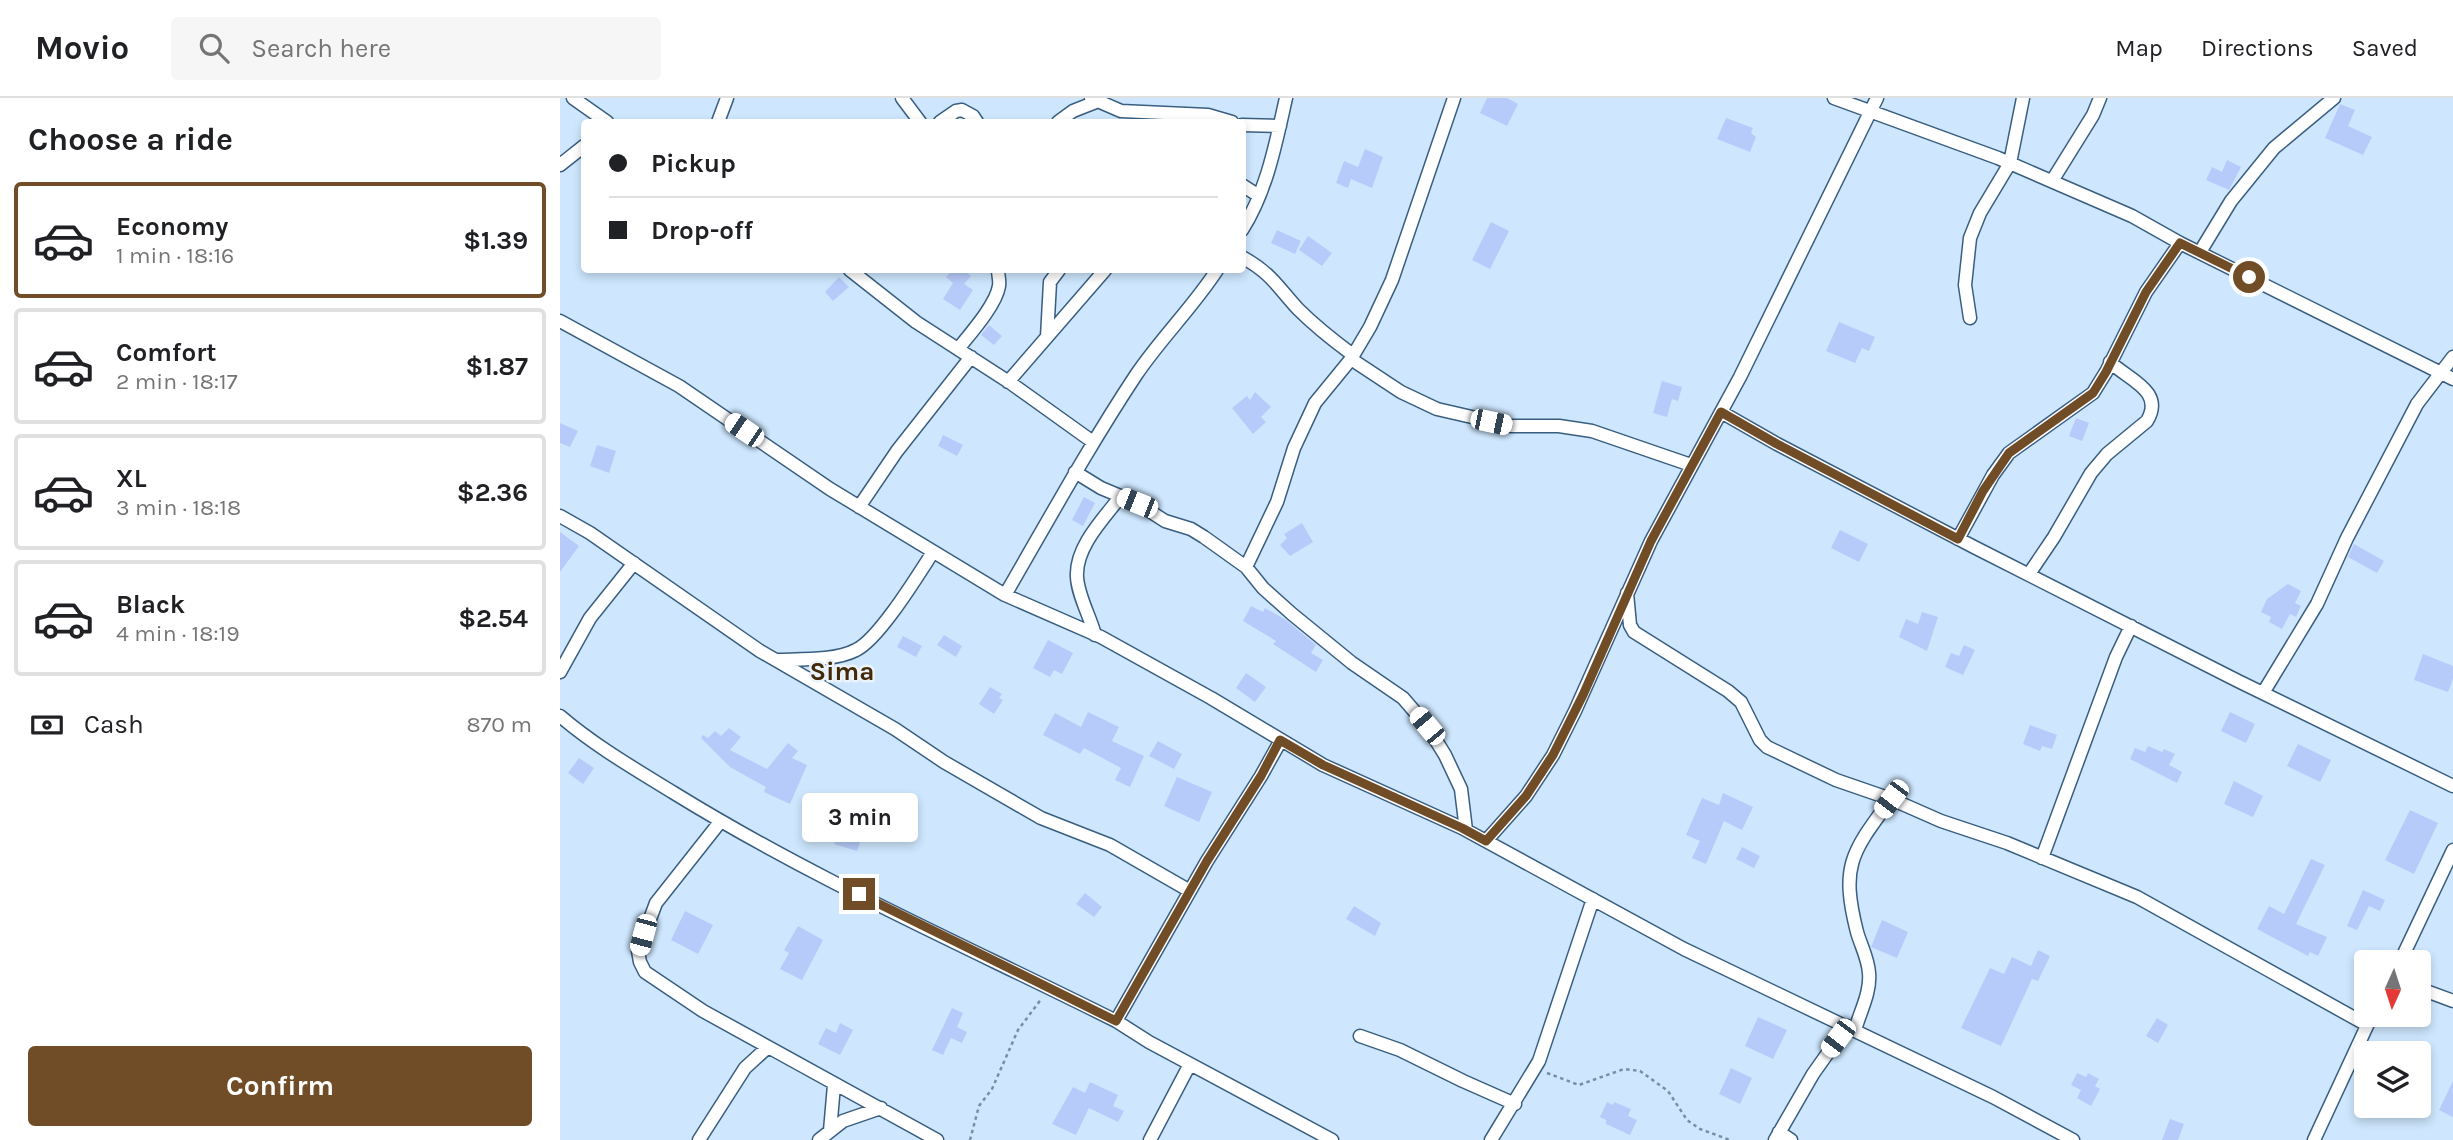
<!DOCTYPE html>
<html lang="en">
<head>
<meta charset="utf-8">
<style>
	body { margin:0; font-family:Karla,sans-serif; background:#f6f6f6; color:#202124; height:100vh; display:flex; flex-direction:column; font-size:26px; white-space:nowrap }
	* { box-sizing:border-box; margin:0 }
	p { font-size:23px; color:#757577 }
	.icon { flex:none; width:38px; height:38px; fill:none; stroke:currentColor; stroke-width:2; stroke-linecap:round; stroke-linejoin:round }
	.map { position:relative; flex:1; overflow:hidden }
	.side { display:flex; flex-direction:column; background:#fff; width:560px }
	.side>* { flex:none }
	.guide { position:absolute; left:21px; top:21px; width:665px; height:154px; border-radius:7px; box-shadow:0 4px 10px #0003; display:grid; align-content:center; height:154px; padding:0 28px; background:#fff }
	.needle { width:46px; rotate:183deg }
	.fabs { position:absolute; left:1794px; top:852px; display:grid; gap:14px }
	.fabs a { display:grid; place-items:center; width:77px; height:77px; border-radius:7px; background:#fff; box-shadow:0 4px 10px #0003; font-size:35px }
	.end { position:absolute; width:32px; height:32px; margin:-16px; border:9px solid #704d26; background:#fff; box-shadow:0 0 0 4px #fff }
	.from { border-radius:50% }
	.bubble { position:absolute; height:49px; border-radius:7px; background:#fff; box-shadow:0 4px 10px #0003; font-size:23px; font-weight:700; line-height:49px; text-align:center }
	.car { position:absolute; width:21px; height:42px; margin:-21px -10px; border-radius:9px; box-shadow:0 0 5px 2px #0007; background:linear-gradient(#fff 24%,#345 0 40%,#fff 0 76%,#345 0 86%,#fff 0) }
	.guide b { display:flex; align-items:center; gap:24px; height:66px; font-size:26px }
	.guide b+b { border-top:2px solid #e0e0e0 }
	.guide i { width:18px; height:18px; background:#202124 }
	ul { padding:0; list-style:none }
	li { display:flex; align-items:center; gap:21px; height:116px; margin:0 14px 10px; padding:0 14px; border:4px solid #e0e0e0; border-radius:7px }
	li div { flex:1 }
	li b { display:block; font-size:26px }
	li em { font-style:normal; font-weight:700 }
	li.selected { border-color:#704d26 }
	li>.icon { width:63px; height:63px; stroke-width:1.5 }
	h2 { padding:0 28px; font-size:32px; line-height:84px }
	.pay { display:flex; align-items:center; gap:18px; height:77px; padding:0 28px; font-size:26px }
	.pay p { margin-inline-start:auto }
	.button { display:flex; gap:14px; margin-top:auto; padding:14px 28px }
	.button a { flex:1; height:80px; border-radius:7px; background:#704d26; color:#fff; font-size:28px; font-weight:700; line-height:80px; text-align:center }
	header { display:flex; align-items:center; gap:42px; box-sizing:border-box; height:98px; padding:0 35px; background:#fff; border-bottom:2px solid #e0e0e0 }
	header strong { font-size:33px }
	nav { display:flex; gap:38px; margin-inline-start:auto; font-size:24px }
	.search { width:490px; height:63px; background:#f6f6f6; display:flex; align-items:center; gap:18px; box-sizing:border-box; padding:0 24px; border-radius:7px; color:#757577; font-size:26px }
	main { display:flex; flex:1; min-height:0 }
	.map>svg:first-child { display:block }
	.building { fill:#b7cbfa }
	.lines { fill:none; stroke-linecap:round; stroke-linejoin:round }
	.street-casing { stroke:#395e80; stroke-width:15 }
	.path { stroke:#798ea1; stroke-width:2.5; stroke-dasharray:3.5 3.5; stroke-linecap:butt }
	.street { stroke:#fff; stroke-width:12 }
	.route { stroke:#704d26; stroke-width:9 }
	.labels { text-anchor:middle; stroke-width:5; stroke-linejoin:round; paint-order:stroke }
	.quarter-label { font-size:26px; font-weight:bold; fill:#442908; stroke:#eaf2fa }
</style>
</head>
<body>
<header>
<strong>Movio</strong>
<div class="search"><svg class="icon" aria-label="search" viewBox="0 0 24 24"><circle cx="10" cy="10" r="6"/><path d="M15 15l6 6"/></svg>Search here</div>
<nav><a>Map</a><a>Directions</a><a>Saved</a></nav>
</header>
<main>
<section class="side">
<h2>Choose a ride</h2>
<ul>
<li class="selected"><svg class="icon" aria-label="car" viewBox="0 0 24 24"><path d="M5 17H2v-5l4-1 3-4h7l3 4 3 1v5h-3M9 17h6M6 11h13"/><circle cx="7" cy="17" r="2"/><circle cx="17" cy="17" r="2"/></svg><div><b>Economy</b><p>1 min · 18:16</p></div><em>$1.39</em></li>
<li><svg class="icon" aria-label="car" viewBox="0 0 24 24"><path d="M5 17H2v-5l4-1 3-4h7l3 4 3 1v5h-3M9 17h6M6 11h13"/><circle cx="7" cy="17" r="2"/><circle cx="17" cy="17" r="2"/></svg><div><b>Comfort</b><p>2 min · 18:17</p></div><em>$1.87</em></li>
<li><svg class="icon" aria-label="car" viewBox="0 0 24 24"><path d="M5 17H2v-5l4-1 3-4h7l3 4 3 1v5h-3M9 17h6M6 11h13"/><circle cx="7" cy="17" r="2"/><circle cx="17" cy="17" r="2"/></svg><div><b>XL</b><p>3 min · 18:18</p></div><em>$2.36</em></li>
<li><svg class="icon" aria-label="car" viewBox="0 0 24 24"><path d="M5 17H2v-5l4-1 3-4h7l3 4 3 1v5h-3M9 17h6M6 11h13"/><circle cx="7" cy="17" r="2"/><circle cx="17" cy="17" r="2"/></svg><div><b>Black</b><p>4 min · 18:19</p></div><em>$2.54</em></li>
</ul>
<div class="pay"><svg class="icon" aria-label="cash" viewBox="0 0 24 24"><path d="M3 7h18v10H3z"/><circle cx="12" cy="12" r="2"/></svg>Cash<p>870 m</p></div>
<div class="button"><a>Confirm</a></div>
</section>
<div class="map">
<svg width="1893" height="1042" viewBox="0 0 1893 1042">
	<rect width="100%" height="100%" fill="#cee7fe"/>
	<!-- building -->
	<path class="building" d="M927,0h20l11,6 -11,22 -27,-13z
		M1780,6l15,6 -7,16 24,11 -9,18 -38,-17z
		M1166,20l27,10 -2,5 5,4 -6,15 -33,-13z
		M805,51l18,8 -11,31 -21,-9 -3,9 -12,-5 8,-22 14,6z
		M1667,62l14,7 -12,23 -23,-10 6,-13 10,5z
		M931,124l18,9 -19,38 -18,-9z
		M717,132l24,11 -6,13 -24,-11z
		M748,138l24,17 -10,13 -23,-16z
		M393,172h11l7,6 -7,8 9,6 -13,20 -17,-11 10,-16 -7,-6z
		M279,179l10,10 -16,14 -8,-9z
		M1279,224l36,15 -6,14 -7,-3 -7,15 -29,-12z
		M429,227l13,11 -8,9 -13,-10z
		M1102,283l20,6 -4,14 -6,-2 -5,18 -14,-4z
		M695,294l16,15 -10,10 5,5 -13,12 -21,-26 15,-12 3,4z
		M1516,320l13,5 -7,18 -13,-5z
		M0,325l18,8 -8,16 -10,-4z
		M383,337l20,10 -6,11 -19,-10z
		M37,347l19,6 -7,22 -19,-7z
		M524,399l11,6 -12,23 -11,-6z
		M742,425l11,19 -23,14 -10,-11 7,-7 -3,-4z
		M1280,432l28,14 -9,18 -28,-14z
		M0,434l19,14 -19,26z
		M1794,446l30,17 -7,12 -29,-16z
		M1728,486l13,7 -6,12 6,3 -5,11 -6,-3 -8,15 -13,-7 2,-5 -10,-5 6,-13z
		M691,508l12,6 2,-4 21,12 30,25 -5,8 12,7 -7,12 -43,-28 3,-3 -33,-20z
		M1362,514l16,5 -11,34 -28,-14 7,-18 12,5z
		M384,537l18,11 -6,11 -19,-12z
		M343,538l19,10 -6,11 -19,-10z
		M488,542l25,13 -11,21 -8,-4 -4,7 -17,-9z
		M1404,547l11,5 -12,25 -18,-8 6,-14 8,3z
		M1863,556l30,12v13l-5,13 -34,-12z
		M686,575l20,14 -11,15 -19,-14z
		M430,589l12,7 -3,4 4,2 -9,14 -15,-10z
		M528,614l31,15 -7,14 32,15 -14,31 -15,-7 6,-12 -37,-20 -4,6 -37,-19 12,-22 26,14z
		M1670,614l25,12 -9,19 -25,-12z
		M1470,627l27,10 -5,14 -10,-3 -2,5 -17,-7z
		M169,630l12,9 -11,13 37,19 21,-26 10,8 -6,7 15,7 -17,39 -26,-12 2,-5 -36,-20 -29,-29 2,-3 5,3 7,-7 6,5z
		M598,643l24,13 -8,15 -25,-13z
		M1738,646l33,16 -11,22 -33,-16z
		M1588,648l14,6 2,-3 11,5 -6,11 13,7 -5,11 -47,-24 5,-11 10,4z
		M19,660l15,10 -11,16 -15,-11z
		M617,679l35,15 -13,30 -35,-16z
		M1674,683l29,15 -10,21 -29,-13z
		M1163,695l30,14 -11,23 -18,-9 -18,43 -14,-6 8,-17 -14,-6 16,-37 17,7z
		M1850,712l28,13 -24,51 -29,-14z
		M282,723l23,7 -8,23 -23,-7z
		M1182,749l18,9 -6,12 -18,-9z
		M1751,761l14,6 -29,59 31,13 -9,19 -8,-4 -2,4 -51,-27 12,-23 15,8z
		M1803,792l22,10 -5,11 -11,-5 -12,24 -10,-4z
		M525,795l17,14 -8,10 -18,-13z
		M794,808l27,17 -6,13 -29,-17z
		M125,813l28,14 -15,29 -27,-14z
		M1322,822l26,12 -11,26 -26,-11z
		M238,828l25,14 -21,40 -22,-11 9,-16 -5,-3z
		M1478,852l12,6 -12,25 -6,-2 -31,67 -40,-18 29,-60 14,6 8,-17 19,9z
		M392,910l11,5 -6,14 10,5 -5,11 -11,-5 -8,17 -11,-5z
		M1198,919l29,13 -14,29 -28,-13z
		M1597,920l11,7 -10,18 -12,-7z
		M280,925l13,7 -13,25 -22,-11 8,-16 10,5z
		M1171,970l21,10 -12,26 -21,-10z
		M1517,975l9,4 2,-4 11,6 -4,7 5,3 -9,17 -14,-8 4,-8 -10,-5z
		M1893,983v36l-14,-7z
		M530,984l28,13 -5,11 11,5 -6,11 -29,-14 -13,27 -24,-11 21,-37 12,6z
		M1047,1004l6,3 1,-3 17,7 -3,7 9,4 -7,15 -24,-11v-4l-6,-3z
		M1610,1021l14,5 -6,16h-16z"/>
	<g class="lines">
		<defs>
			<path id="street" d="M13,0l34,24
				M342,0l18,24
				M531,0l30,13 87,4 24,7
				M1274,0l164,60 134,58 48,27 273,136
				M158,24l9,-24
				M380,24l16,-11 6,-1 11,6 4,6
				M498,24l15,-11 23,-9
				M682,27l38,1
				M0,67l24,-19
				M1492,83l41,-66 7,-17
				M682,87l17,11
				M682,132c25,-39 34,-88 44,-132
				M1640,154l31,-51 43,-53 60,-50
				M682,159c29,16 35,29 56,52 17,17 36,32 55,46
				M290,172l66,52 96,62 81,58
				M1410,220l-5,-33 5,-47 10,-25 30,-50 13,-65
				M0,223l119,65 151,103 175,106 96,42 110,61 112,67 139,63 222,121 309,148 80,43
				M487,239l3,-55 9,-12
				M398,251c12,-15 38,-44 41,-63 1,-5 -1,-11 -1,-16
				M791,261l50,33 36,17 74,17h48l33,5 99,34
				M448,284l97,-112
				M1161,314l56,32 197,103 264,134 215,105
				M515,374l26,16 36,15 28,18 26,8 13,8 42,30 17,21 29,26 60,49 51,35 24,28 18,29 16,34 5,41
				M299,409l38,-56 74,-94
				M0,418l30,17 170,118 135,78 49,33 97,56 69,27 80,46
				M1398,441l35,-64 16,-22 84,-60 13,-21 40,-80 34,-49
				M686,469l31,-65 17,-54 21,-45 36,-44 19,-32 22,-47 62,-182
				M1469,476l25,-37 37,-64 16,-19 40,-33c18,-30 -18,-41 -37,-59
				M1067,495l3,32 4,7 94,59 13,11 19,38 7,7 69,33 55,19 50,22 66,22 130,54 230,128
				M445,497c43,-74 84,-149 131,-220 25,-37 57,-68 81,-105
				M535,537c-5,-19 -17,-39 -18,-58 -2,-30 27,-59 44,-81
				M216,562c23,-1 59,1 80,-10 23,-11 62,-75 77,-98
				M0,574l30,-54 44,-55
				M1703,595l54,-89 30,-66 70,-134 36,-47
				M0,618c35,30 75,53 114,77 141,87 294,154 442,228l33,21 183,98
				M160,724l-64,81 -18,48 2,11 5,10 58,39 234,129
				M926,743l40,-45 27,-41 22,-44 76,-170 89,-164 137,-279
				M1482,760l74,-201 15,-31
				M1840,864l53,-112
				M1858,890l35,13
				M556,923l91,-160 54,-85 20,-36
				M1295,932c5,-18 16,-38 14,-57 -1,-15 -8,-27 -12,-41 -17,-67 -5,-80 34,-133
				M800,938l40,14 63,31 52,23
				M270,1033l4,-46
				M1219,1034l12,8
				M139,1042l46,-72 23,-21
				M259,1042l24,-19 38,-13
				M590,1042l40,-76
				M931,1042l48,-79 54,-162
				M1215,1042l38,-66 34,-48
				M1754,1042l58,-125"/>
		</defs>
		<!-- street casing -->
		<use href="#street" class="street-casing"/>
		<!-- path -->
		<path class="path" d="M987,975l32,12 45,-16 16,2 28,20 19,29 13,9 30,11
			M410,1042l9,-34 13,-17 26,-59 24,-32"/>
		<!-- street -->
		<use href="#street" class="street"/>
	</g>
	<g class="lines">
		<!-- route -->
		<path class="route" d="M299,796l257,127 91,-160 54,-85 19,-36 43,25 139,63 24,13 40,-45 27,-41 30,-60 68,-154 70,-129 56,32 181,95 25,-48 26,-38 84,-60 13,-21 40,-80 34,-49 69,34"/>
	</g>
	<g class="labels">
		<!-- quarter labels -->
		<g class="quarter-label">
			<text x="282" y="582">Sima</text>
		</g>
	</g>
</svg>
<div class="fabs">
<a><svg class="needle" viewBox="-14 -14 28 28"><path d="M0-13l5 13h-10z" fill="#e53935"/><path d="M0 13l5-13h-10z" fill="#757577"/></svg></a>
<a><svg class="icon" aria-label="layers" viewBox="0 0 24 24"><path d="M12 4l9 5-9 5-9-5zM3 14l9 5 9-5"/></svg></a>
</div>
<i class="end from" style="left:1689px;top:179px"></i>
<i class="end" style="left:299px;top:796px"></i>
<div class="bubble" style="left:242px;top:695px;width:116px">3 min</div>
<i class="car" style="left:931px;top:324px;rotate:102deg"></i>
<i class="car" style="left:184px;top:332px;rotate:304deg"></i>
<i class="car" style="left:577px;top:405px;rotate:292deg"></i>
<i class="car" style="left:867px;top:628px;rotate:320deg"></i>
<i class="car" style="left:1331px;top:701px;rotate:217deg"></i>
<i class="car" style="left:83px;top:837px;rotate:195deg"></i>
<i class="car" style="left:1278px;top:940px;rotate:217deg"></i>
<div class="guide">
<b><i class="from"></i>Pickup</b>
<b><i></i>Drop-off</b>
</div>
</div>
</main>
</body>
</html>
